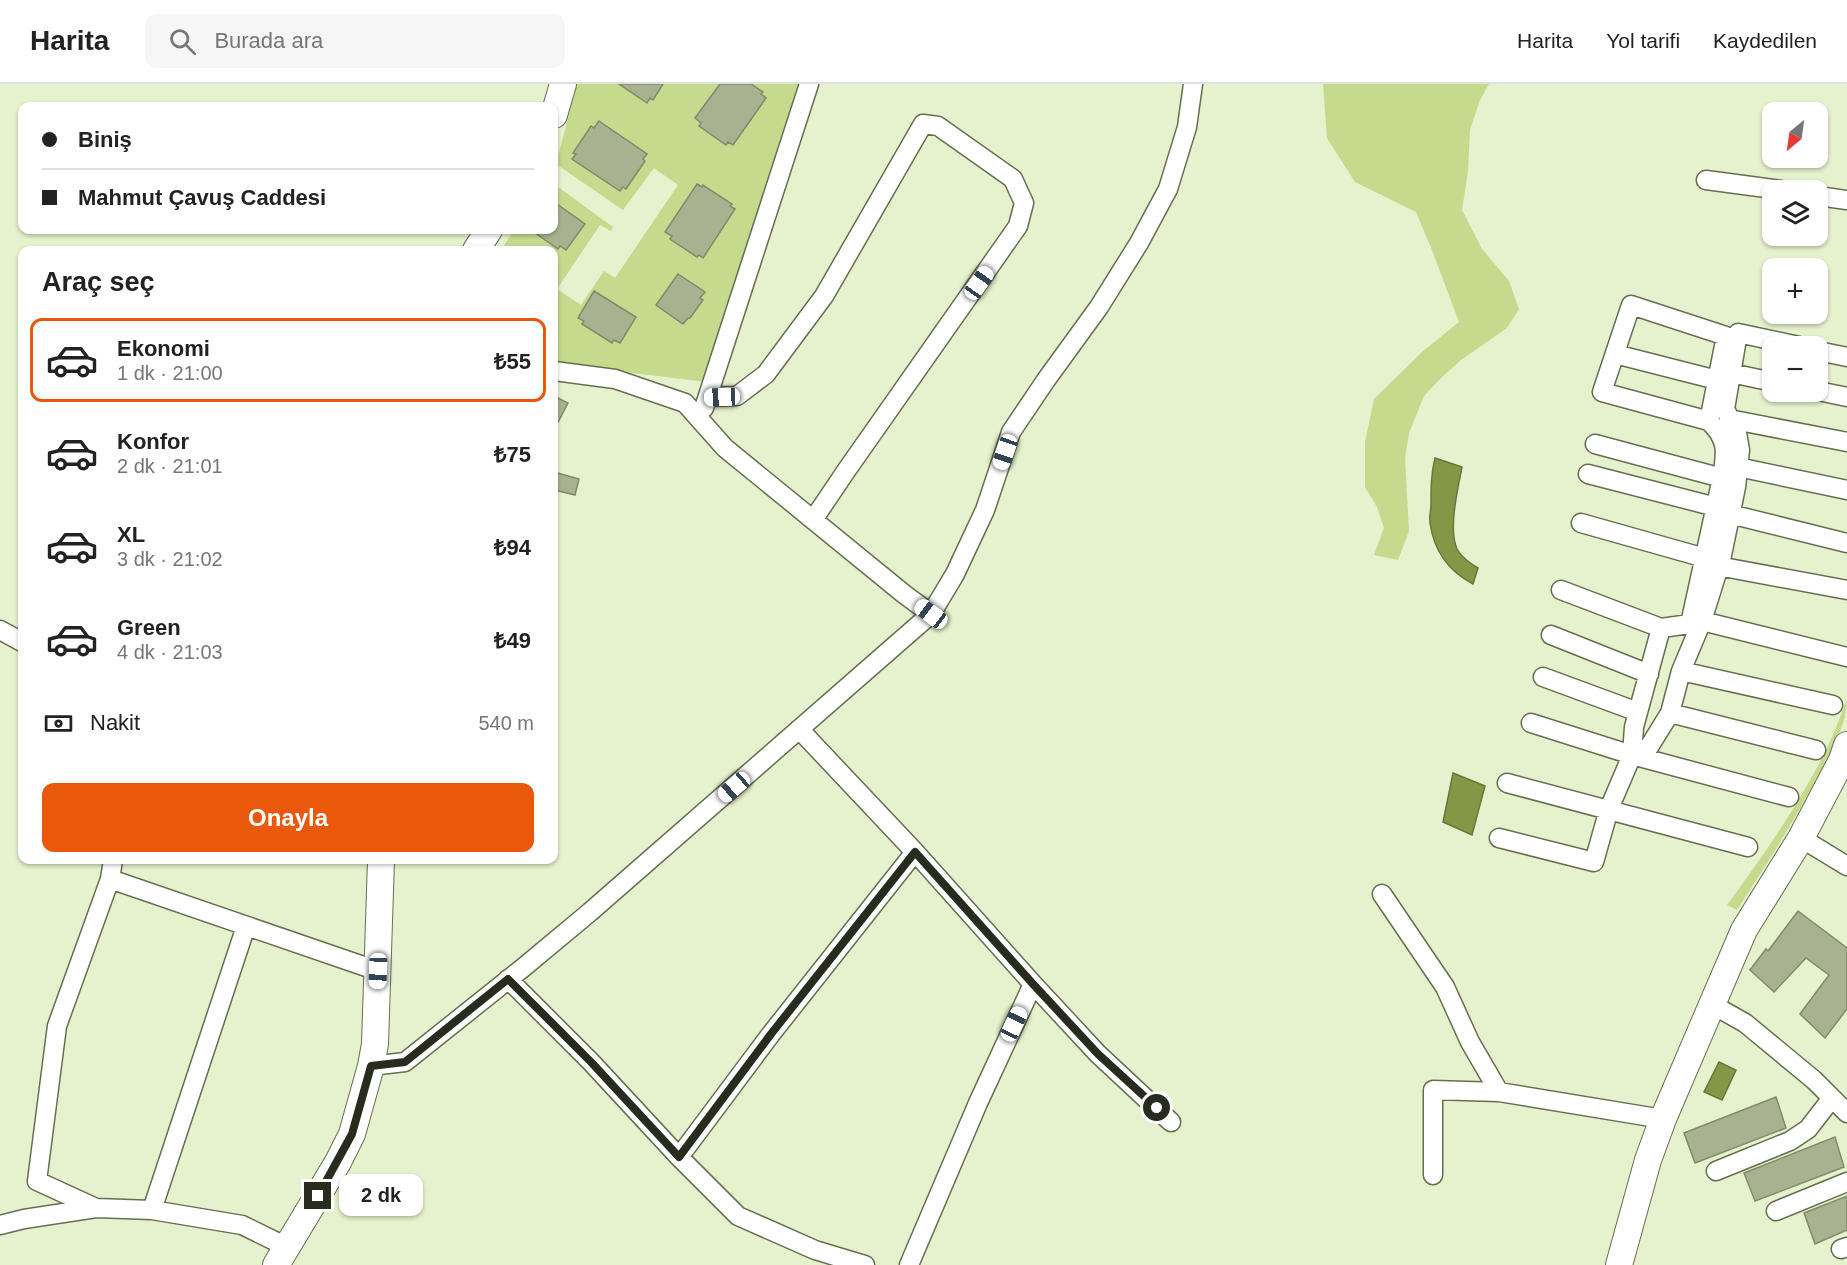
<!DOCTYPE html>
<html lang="tr">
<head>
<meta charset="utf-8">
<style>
	body { margin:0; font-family:Arial,sans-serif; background:#f6f6f6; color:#222; height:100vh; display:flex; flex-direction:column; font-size:22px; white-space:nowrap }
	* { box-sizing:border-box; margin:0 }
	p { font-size:20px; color:#767676 }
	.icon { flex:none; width:33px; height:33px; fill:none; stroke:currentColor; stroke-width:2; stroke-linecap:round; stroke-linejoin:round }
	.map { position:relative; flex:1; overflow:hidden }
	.panel { position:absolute; left:18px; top:162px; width:540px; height:618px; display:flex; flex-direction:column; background:#fff; border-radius:12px; box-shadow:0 2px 4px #0004 }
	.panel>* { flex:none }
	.banner { position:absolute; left:18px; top:18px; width:540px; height:132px; border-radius:12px; box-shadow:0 2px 4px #0004; display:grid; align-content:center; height:132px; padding:0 24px; background:#fff }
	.needle { width:39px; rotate:209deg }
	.tools { position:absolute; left:1762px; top:18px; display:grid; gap:12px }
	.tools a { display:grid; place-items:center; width:66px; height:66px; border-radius:12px; background:#fff; box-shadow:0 2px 4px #0004; font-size:30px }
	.end { position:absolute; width:27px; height:27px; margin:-14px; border:8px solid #282c1f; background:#fff; box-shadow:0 0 0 3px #fff }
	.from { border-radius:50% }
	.bubble { position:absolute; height:42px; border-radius:12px; background:#fff; box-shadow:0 2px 4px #0004; font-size:20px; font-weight:800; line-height:42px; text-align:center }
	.car { position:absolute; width:18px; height:36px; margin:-18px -9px; border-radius:8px; box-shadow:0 0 4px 2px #0007; background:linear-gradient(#fff 24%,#345 0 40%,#fff 0 76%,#345 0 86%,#fff 0) }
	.banner b { display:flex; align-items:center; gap:21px; height:57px; font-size:22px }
	.banner b+b { border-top:2px solid #e0e0e0 }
	.banner i { width:15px; height:15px; background:#222 }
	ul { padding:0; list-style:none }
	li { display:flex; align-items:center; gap:18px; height:84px; margin:0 12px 9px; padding:0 12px; border:3px solid transparent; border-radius:12px }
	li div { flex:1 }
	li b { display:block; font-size:22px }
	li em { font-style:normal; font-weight:800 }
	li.on { border-color:#ea580c }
	li>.icon { width:54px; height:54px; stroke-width:1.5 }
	h2 { padding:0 24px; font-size:27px; line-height:72px }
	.pay { display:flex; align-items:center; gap:15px; height:66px; padding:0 24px; font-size:22px }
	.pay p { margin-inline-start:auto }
	.button { display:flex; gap:12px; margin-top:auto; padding:12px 24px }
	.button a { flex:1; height:69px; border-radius:12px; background:#ea580c; color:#fff; font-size:24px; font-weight:800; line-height:69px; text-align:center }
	header { display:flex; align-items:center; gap:36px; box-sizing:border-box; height:84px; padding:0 30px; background:#fff; border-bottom:2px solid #e0e0e0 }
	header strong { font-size:28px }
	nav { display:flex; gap:33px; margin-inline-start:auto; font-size:21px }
	.search { width:420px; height:54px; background:#f6f6f6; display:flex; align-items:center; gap:15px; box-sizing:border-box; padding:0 21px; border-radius:12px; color:#767676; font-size:22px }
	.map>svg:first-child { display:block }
	.green { fill:#c5da8d }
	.water { fill:#839746; stroke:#68773a; stroke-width:1.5 }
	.building { fill:#a8b290; stroke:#818a69; stroke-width:1.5 }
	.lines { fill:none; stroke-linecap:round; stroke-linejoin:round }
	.street-casing { stroke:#656f4f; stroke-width:21 }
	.secondary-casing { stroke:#656f4f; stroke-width:28 }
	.street { stroke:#fff; stroke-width:18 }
	.secondary { stroke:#fff; stroke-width:26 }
	.route { stroke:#282c1f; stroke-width:8 }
</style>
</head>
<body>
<header>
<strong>Harita</strong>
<div class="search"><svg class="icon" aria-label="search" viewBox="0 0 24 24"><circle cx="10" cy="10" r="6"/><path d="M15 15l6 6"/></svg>Burada ara</div>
<nav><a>Harita</a><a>Yol tarifi</a><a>Kaydedilen</a></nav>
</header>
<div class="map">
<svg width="1847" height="1181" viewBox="0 0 1847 1181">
	<rect width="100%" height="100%" fill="#e6f1cd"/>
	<!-- green -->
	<path class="green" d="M577,0h227l-97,298 -74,-9 -79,-12v-111h-53l13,-20h40v-46l59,43 -2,4 -11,-6 -43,64 24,16 23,-34 11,7 63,-93 -24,-17 -31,42 -67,-46z
		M1323,0h166l-9,16 -10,30 -2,42 -6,38 20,39 27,32 10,28 -12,19 -46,32 -19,17 -18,19 -15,37 -4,25 4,73 -11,29 -24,-5 10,-27 -7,-21 -12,-20v-45l9,-43 48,-47 37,-30 -27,-72 -16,-38 -61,-30 -28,-44z
		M1847,615c0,25 -15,51 -27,73 -25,48 -54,93 -83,138l-10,-5c35,-48 70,-97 97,-151 9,-17 16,-37 23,-55z"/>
	<!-- water -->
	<path class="water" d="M1435,374l27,9c-4,21 -14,62 -5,82 5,9 13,14 21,19l-5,16c-25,-13 -39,-33 -43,-61 -1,-6 1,-13 1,-19 0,-16 0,-30 4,-46z
		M1453,689l32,13 -13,49 -29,-13z
		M1719,978l17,8 -14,30 -18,-8z"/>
	<!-- building -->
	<path class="building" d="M619,0h44l-10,16 -3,-2 -3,5z
		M720,0h31l12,8 -2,2 5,4 -33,47 -5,-3 -2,3 -27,-19 2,-3 -6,-5z
		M599,37l48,33 -4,5 2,2 -19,28 -3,-2 -3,4 -48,-32 4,-5 -3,-1 18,-27 3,2z
		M697,100l5,3 1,-2 29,19 -2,2 5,3 -32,49 -4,-3 -2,2 -27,-18 2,-3 -7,-4z
		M554,118l31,22 -19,26 -6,-4 -2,3 -27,-19h23z
		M678,190l27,18 -5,6 3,2 -13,18h-2l-5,6 -27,-19z
		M594,207l42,26 -16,26 -6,-3 -2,3 -30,-19 2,-3 -6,-3z
		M554,312l14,7 -14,27z
		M554,388l25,7 -4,16 -21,-5z
		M1798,827l49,37v61l-22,29 -25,-24 29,-39 -23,-17 -32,34 -24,-22 16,-21 2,2z
		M1776,1013l10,31 -91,35 -11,-30z
		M1835,1053l9,30 -89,34 -11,-28z
		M1847,1112v34l-32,14 -11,-31z"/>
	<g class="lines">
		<defs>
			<path id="street" d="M1706,96l75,10
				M1818,112l29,4
				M1818,267l29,6
				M1615,270l102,26
				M554,287l61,8 70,24 40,45 179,146 27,20
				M1731,289l42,9
				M1818,307l29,6
				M708,313l29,-1 29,-22 58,-78 99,-172 15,2 75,53 11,24 -6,23 -172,245 -33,49
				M704,324l105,-324
				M1729,335l118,23
				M1595,360l127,34
				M1738,383l109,23
				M1588,390l128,33
				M1730,430l117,29
				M1581,439l124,35
				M1718,482l129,24
				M1561,506l100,38
				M1702,537l145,36
				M0,546l22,12
				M1551,551l98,39
				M1681,587l152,34
				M1543,593l95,35
				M1670,629l146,37
				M1531,639l101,32 157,42
				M799,645l116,123 118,132 65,70 73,68
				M1632,671l17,-8 21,-34 11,-42 21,-50 19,-61 15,-73 4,-37 -3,-17 -12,-24 13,-76 61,13
				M1507,699l241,64
				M1499,754l95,24 15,-53 23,-54 2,-28 27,-99 29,-4 32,-146c4,-26 7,-37 -13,-57l17,-85 -95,-31 -29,87 107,29
				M1801,754l46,28
				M110,795l3,-19
				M1382,810l63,93 25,55 29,50
				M508,895l83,83 88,95 59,59 77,34 50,15
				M1713,921l32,18 69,57 33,33
				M371,982l34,-4 119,-95 66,-55 341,-298 24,-40 30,-64 26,-78 35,-52 53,-73 40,-64 29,-54 19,-62 6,-43
				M679,1073l92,-123 144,-182
				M1716,1087l74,-30 18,-12 24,-31
				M1433,1091v-85l66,2 164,27
				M96,1124l-59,-27 20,-155 53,-147 268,92
				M152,1126l94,-284
				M1776,1127l71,-29
				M0,1141l24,-6 72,-11 56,2 90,15 45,22
				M1841,1165l6,-2
				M909,1181l69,-162 55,-119"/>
			<path id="secondary" d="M554,31l9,-31
				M476,166l13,-20
				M276,1181l62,-103 14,-28 19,-68 4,-22 6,-184
				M1619,1181l29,-105 15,-41 81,-189 57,-92 41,-78 5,-15"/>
		</defs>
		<!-- street casing -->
		<use href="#street" class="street-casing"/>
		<!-- secondary casing -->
		<use href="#secondary" class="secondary-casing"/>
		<!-- street -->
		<use href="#street" class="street"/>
		<!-- secondary -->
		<use href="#secondary" class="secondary"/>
	</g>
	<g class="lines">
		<!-- route -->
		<path class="route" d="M318,1112l34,-62 19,-68 34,-4 103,-83 83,83 88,95 92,-123 144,-182 118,132 65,70 59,54"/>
	</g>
</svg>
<div class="tools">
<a><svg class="needle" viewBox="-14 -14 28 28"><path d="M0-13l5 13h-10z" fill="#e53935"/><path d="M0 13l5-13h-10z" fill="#767676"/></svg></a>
<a><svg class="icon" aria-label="layers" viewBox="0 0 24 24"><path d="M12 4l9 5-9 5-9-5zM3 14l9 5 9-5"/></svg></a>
<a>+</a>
<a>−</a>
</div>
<i class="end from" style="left:1157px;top:1024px"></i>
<i class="end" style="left:318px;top:1112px"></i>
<div class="bubble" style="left:339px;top:1090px;width:84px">2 dk</div>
<i class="car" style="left:979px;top:199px;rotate:35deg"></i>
<i class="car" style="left:722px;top:313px;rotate:268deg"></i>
<i class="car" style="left:1005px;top:368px;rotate:199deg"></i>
<i class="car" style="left:931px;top:530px;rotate:307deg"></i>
<i class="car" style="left:734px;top:703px;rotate:229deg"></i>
<i class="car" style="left:378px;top:887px;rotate:182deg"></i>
<i class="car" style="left:1014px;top:940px;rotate:25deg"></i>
<div class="banner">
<b><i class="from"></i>Biniş</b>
<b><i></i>Mahmut Çavuş Caddesi</b>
</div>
<section class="panel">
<h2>Araç seç</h2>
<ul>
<li class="on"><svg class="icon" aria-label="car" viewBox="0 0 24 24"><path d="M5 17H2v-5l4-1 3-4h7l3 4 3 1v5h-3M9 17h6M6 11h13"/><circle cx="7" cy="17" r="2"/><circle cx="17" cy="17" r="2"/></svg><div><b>Ekonomi</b><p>1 dk · 21:00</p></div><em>₺55</em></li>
<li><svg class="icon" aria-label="car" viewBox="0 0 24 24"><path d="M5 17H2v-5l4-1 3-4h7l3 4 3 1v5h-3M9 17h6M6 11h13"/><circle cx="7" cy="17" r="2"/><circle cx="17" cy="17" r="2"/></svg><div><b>Konfor</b><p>2 dk · 21:01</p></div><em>₺75</em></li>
<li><svg class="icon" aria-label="car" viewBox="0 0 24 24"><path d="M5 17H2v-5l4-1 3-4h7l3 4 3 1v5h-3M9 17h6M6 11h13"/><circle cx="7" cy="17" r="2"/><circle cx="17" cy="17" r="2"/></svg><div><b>XL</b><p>3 dk · 21:02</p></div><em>₺94</em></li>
<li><svg class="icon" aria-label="car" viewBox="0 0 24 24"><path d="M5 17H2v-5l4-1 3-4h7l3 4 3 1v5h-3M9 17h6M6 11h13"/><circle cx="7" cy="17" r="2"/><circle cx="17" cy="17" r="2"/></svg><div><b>Green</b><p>4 dk · 21:03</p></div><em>₺49</em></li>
</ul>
<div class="pay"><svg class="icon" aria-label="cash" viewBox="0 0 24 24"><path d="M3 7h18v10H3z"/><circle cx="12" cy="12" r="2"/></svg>Nakit<p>540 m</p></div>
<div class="button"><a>Onayla</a></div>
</section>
</div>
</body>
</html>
